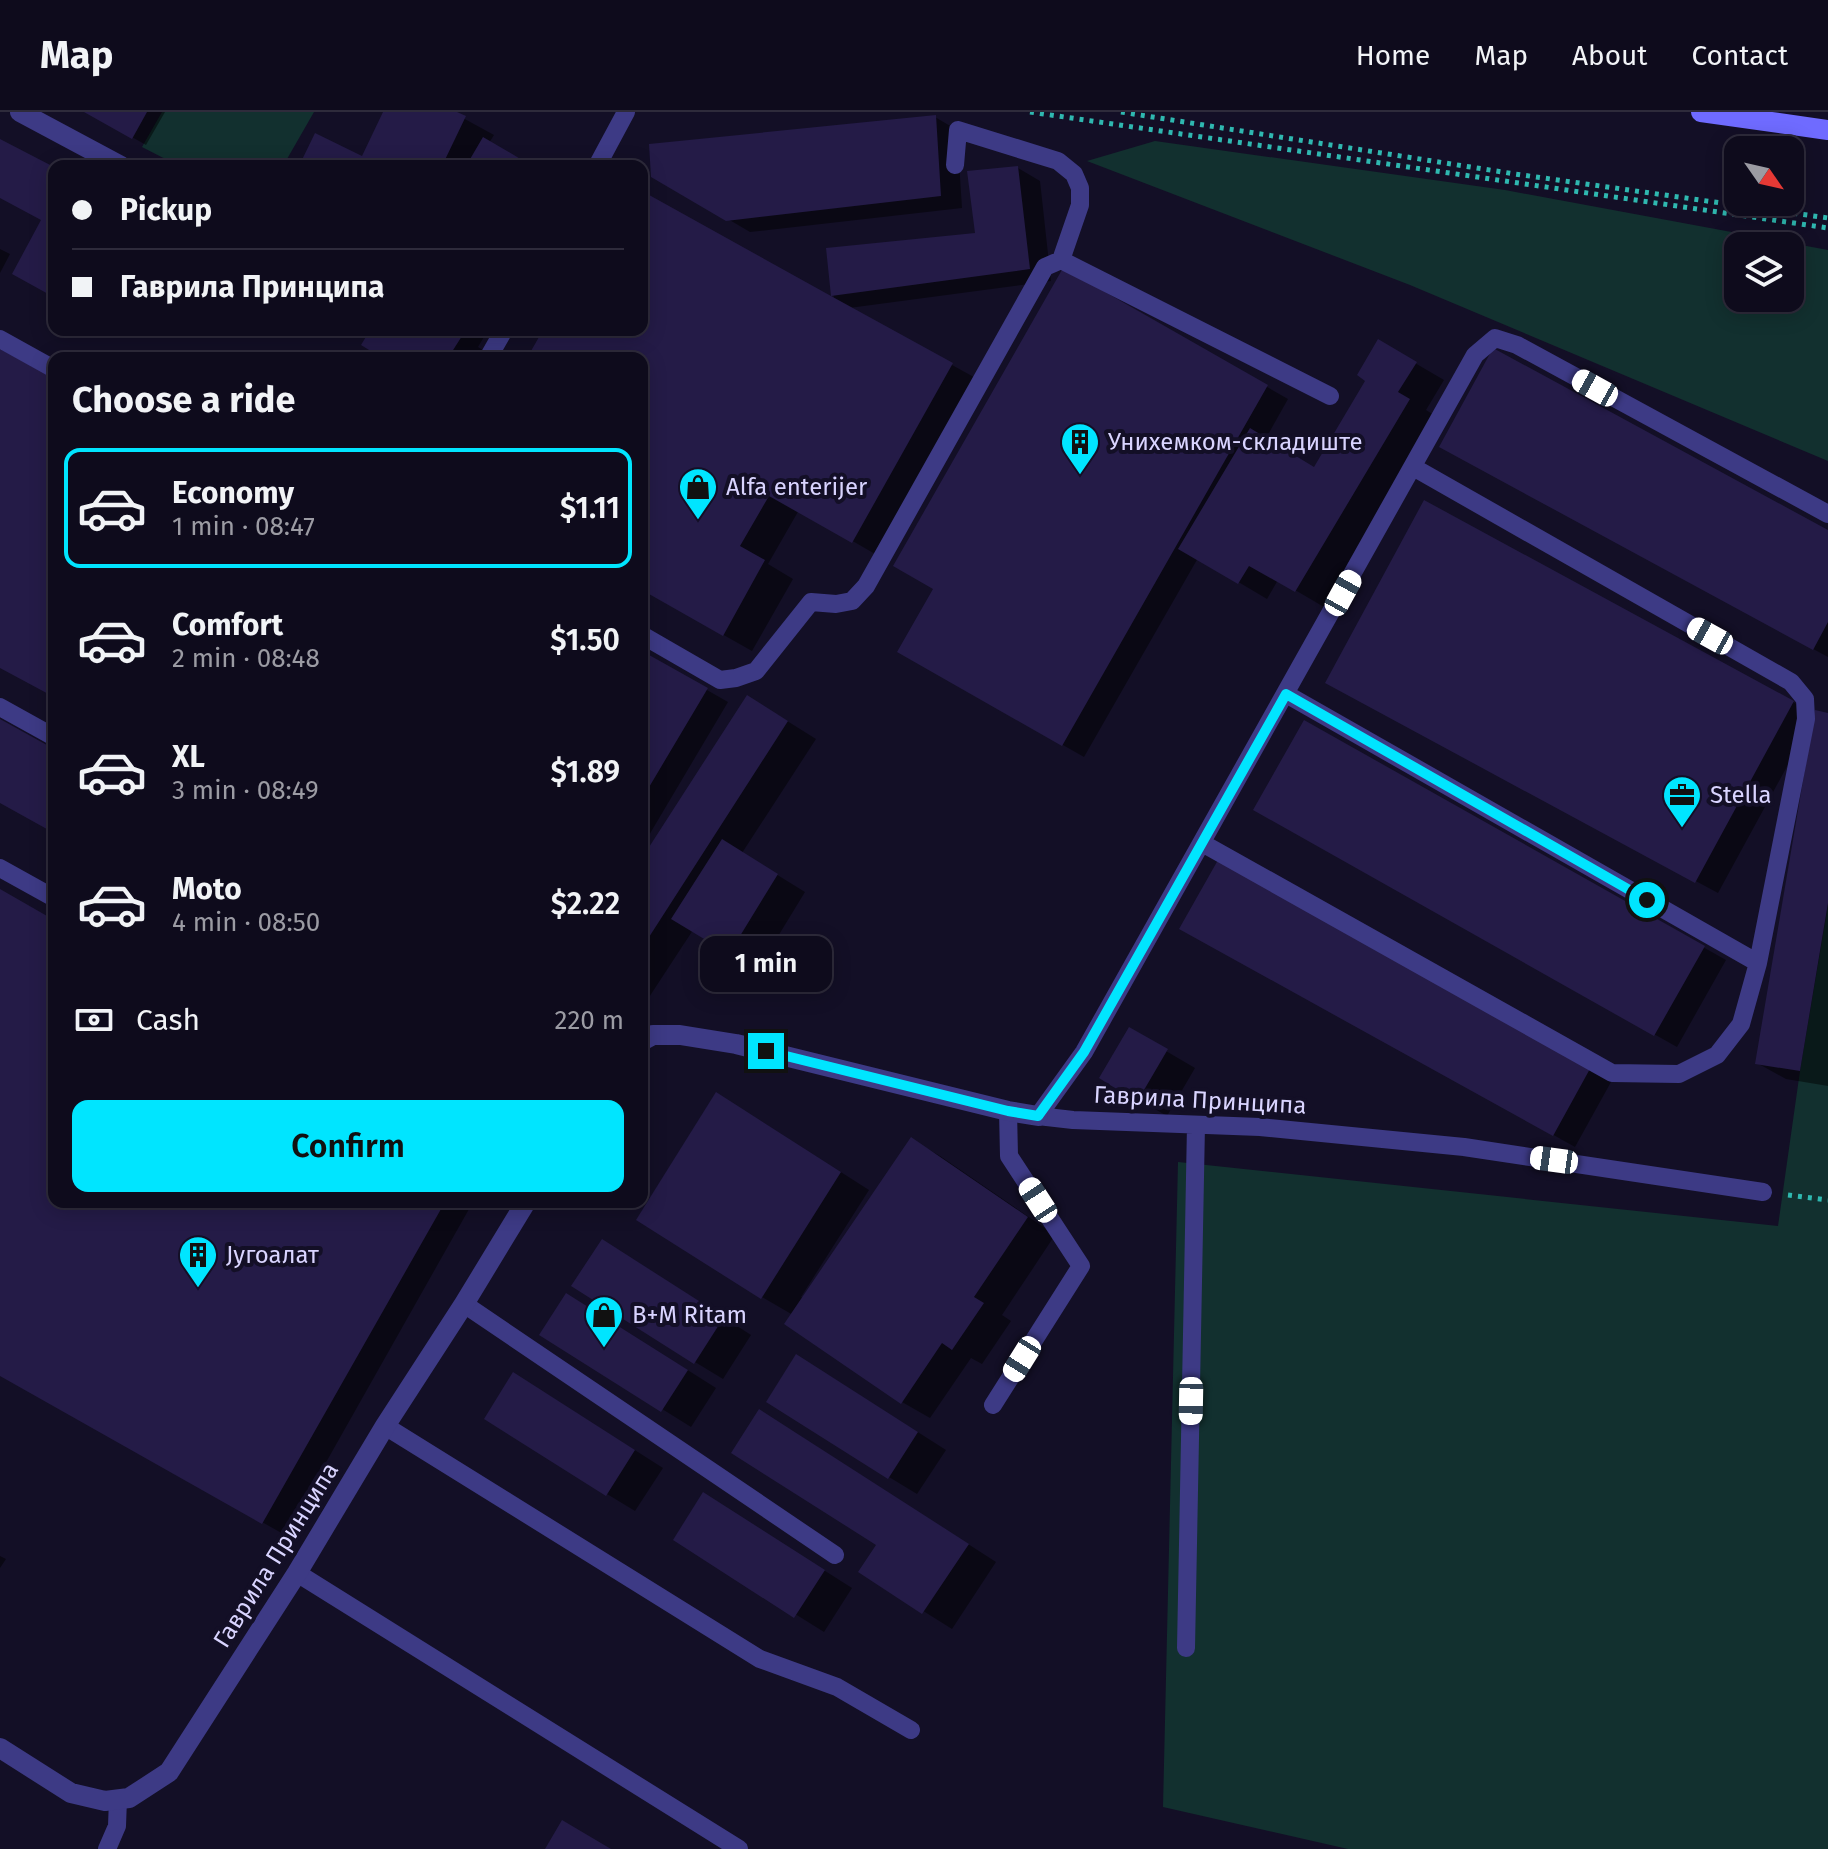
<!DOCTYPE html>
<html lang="en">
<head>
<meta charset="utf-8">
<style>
	body { margin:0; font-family:"Fira Sans",sans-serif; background:#1c1929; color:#f1f3f6; height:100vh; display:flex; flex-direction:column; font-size:30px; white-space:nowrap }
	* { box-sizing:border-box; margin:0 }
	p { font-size:26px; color:#9b9ba3 }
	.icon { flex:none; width:44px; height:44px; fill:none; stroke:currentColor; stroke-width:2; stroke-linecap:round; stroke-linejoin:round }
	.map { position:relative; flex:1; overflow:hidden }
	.side { position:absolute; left:48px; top:240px; width:600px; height:856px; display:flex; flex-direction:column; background:#0e0b1c; border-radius:16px; box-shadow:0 4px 20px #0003,0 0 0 2px #2e2b3b }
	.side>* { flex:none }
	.hud { position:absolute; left:48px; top:48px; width:600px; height:176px; border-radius:16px; box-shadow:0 4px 20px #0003,0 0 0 2px #2e2b3b; display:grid; align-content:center; height:176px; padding:0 24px; background:#0e0b1c }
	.needle { width:52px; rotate:124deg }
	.tools { position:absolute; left:1724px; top:24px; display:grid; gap:16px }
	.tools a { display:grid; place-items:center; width:80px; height:80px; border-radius:16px; background:#0e0b1c; box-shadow:0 4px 20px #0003,0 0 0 2px #2e2b3b; font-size:40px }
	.end { position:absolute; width:36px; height:36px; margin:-18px; border:10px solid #00e5ff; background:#111; box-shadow:0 0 0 4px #111 }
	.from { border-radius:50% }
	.bubble { position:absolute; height:56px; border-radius:16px; background:#0e0b1c; box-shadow:0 4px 20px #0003,0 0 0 2px #2e2b3b; font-size:26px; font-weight:600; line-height:56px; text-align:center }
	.car { position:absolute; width:24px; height:48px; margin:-24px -12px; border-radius:10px; box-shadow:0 0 6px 2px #0007; background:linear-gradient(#fff 24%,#345 0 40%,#fff 0 76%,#345 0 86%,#fff 0) }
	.hud b { display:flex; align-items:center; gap:28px; height:76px; font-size:30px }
	.hud b+b { border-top:2px solid #2e2b3b }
	.hud i { width:20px; height:20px; background:#f1f3f6 }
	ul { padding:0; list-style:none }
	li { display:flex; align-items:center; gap:24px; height:120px; margin:0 16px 12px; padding:0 8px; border:4px solid transparent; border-radius:16px }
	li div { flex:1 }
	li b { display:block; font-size:30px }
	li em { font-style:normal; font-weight:600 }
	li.active { border-color:#00e5ff }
	li>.icon { width:72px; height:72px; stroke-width:1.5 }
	h2 { padding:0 24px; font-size:36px; line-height:96px }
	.pay { display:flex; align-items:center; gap:20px; height:88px; padding:0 24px; font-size:30px }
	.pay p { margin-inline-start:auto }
	.action { display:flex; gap:16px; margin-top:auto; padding:16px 24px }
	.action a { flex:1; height:92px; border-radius:16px; background:#00e5ff; color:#111; font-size:32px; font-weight:600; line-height:92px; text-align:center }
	header { display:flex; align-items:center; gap:48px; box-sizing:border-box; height:112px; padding:0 40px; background:#0e0b1c; border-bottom:2px solid #2e2b3b }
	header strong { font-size:38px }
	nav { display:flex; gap:44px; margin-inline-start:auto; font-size:28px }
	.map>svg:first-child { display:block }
	.green { fill:#12302f; fill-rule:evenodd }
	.shadow { fill:#0007 }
	.building { fill:#241b47 }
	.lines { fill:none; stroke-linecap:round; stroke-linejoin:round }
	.path { stroke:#2fb8b0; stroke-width:5; stroke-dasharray:4 6; stroke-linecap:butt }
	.lane { stroke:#3d3a85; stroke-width:18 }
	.street { stroke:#3d3a85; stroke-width:20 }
	.secondary { stroke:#6f6bff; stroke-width:20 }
	.route { stroke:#00e5ff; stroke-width:10 }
	.labels { text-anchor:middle; stroke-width:8; stroke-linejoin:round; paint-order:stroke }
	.poi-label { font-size:24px; fill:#d9d4ff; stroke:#130f26; text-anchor:start }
	.street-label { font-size:24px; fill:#d9d4ff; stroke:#130f26 }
</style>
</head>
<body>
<header>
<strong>Map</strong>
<nav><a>Home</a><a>Map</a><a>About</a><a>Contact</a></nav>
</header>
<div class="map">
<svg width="1828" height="1737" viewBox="0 0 1828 1737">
	<rect width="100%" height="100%" fill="#130f26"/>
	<!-- green -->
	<path class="green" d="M162,0h152l-31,54h-104l-37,-19z
		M1155,29l350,49 323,60v211l-418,-176 -323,-124zM1738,134h52v52h-52z
		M1828,793v944h-480l-185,-42 15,-645 600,64 22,-155z"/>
	<!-- shadow -->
	<path class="shadow" d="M88,0h77l-19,33z
		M386,0h66l42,23 -5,8 39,23h-227l62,-7z
		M935,5l22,13 5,78 -212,24 -97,-57z
		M1018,56l22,13 11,100 -202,27 132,73 -99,177 -83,-48 -31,54 25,15 -41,72 -110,-62v-231h-112l16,-28h96v-137l192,106 -6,-49 149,-15z
		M0,137l10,5 -10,19z
		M1064,159l224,128 -23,41 50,29 53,-89 11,-38 65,38 -18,30 11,7 -113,190 -46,-27 -11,19 -69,-41 -114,199 -184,-105 36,-63z
		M373,218h115l-10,17 11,7 -2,4h-101z
		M1463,347l365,74v124z
		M642,541l86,49 -86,145z
		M1349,582l444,8 22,13 -97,178z
		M776,602l40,25 -74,114 63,39 -47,77 -65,-39 -51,78v-146z
		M1828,603v371l-42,-7 -29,-16z
		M1304,611l422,237 -49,87 -421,-237z
		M1218,751l393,219 -36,65 -393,-219z
		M0,780l54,30v280h419l-188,333 -285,-161z
		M1130,918l65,38 -28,48 -66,-38z
		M745,999l124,79 -68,107 3,2 108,-159 28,16 115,79 -53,80 9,6 -29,43 -11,-6 -41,60 -28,-16 -109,-87 -31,-18z
		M631,1146l120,77 -28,44 -28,-17z
		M596,1200l120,76 -25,39 -149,-93z
		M825,1261l121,77 -29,44 -28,-17z
		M542,1279l121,77 -28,43 -28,-17z
		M788,1316l208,134 -44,67 -91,-57 18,-27z
		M732,1400l120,76 -28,44 -149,-93z
		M0,1444l6,3 -6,9z"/>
	<!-- building -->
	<path class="building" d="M84,0h63l-15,27z
		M383,0h74l9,4 -24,50h-143l16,-33 47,23z
		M936,3l5,81 -215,25 -75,-44 -2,-33z
		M483,25l24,14 25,15h-66z
		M0,27l54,28v121l-4,7 -38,-21 29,-54 -41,-22z
		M1018,54l12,103 -199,27 122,67 -101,180 -83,-47 -29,50 25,14 -42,76 -81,-46v-232h-115l16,-28h99v-139l189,105 -5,-48 149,-15 -8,-62z
		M1063,156l205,117 -206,361 -165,-94 36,-63 -40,-23z
		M370,218h82l10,6 -14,22h-66l-21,-13z
		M1378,227l39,23 -19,30 12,7 -115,193 -46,-26 -11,18 -60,-35 72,-121 64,39 51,-86 -8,-6z
		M1493,236l335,182v92l-15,28 -374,-203z
		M0,237l54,29v319l-54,-29z
		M1424,388l370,201 -99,182 -370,-200z
		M642,539l66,37 -66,111z
		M747,583l41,26 -146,227v-90z
		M1815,598l13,3v190l-28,168 -45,-7z
		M0,607l54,30v84l-54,-30z
		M1304,608l401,226 -51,90 -401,-226z
		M722,727l56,35 -49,80 -58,-35z
		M1218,748l373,207 -38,69 -374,-207z
		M0,777l54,31v282h391l-183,322 -262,-148z
		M1129,915l39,22 -31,53 -38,-24z
		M716,980l125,80 -80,127 -125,-79z
		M911,1025l117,80 -54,80 10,6 -32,47 -10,-7 -41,61 -117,-80z
		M602,1127l122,78 -30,47 -123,-78z
		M566,1181l122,77 -27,42 -122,-77z
		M796,1242l122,78 -30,47 -122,-77z
		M513,1260l122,78 -29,46 -122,-77z
		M759,1297l210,135 -47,70 -64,-42 18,-27 -145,-92z
		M703,1380l122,78 -31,48 -121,-78z
		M562,1708l49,29h-66z"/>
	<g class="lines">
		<!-- path -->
		<path class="path" d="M1030,0l798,116
			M1121,0l394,62 313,44
			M1788,1083l40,5"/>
		<!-- lane -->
		<path class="lane" d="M955,53l3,-35 100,31 16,13 6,14v17l-19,55
			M597,54l29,-54
			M0,227l54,30
			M488,246l16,-28
			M642,523l78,45 16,-2 20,-7 55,-69 25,2 16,-3 14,-15 179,-319 16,-7 269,136
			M1286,582l472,269
			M0,595l54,30
			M1202,731l410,230 67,1 38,-19 24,-31 17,-61 48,-244 -1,-20 -14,-17 -378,-215
			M0,756l54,30
			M1763,1080l-299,-45 -204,-20 -187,-7 -35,-4 46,-64 391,-697 20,-17 22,7 311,169
			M464,1192l371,251
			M993,1293l88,-139 -72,-110 -1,-45
			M385,1314l375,233 77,28 74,43
			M297,1461l442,276
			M1186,1536l10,-523
			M107,1737l10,-23 1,-27"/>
		<!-- street -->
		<path class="street" d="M20,0l101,54
			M642,929l11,-6h27l56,9 272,67 30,5
			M0,1636l71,45 34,8 24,-3 40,-26 128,-199 88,-147 79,-122 62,-102"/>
		<!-- secondary -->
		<path class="secondary" d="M1701,0l127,18"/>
	</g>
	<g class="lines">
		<!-- route -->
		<path class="route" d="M766,939l242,60 30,5 46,-64 202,-358 361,206"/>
	</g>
	<!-- icons -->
	<defs>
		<symbol id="building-pin" viewBox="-11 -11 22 30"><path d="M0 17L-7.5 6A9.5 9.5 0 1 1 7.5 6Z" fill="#00e5ff" stroke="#130f26"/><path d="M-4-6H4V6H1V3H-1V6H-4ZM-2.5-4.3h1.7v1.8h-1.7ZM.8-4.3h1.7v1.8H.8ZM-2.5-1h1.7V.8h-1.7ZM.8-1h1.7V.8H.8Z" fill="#111"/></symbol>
		<symbol id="shop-pin" viewBox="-11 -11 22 30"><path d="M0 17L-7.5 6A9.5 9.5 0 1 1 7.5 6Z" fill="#00e5ff" stroke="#130f26"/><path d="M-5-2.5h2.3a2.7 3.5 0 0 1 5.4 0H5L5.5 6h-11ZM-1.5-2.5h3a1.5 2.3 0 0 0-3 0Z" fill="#111"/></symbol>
		<symbol id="office-pin" viewBox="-11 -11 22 30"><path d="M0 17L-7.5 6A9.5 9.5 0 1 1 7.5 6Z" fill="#00e5ff" stroke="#130f26"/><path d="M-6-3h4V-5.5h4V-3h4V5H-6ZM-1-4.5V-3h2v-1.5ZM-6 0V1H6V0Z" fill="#111"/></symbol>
	</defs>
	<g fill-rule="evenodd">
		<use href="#building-pin" x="1058" y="308" width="44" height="60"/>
		<use href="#shop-pin" x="676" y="353" width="44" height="60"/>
		<use href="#office-pin" x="1660" y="661" width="44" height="60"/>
		<use href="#building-pin" x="176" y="1121" width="44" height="60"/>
		<use href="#shop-pin" x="582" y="1181" width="44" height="60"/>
	</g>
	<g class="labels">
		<!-- poi labels -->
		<g class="poi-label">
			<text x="1108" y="338">Унихемком-складиште</text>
			<text x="726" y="383">Alfa enterijer</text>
			<text x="1710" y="691">Stella</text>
			<text x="226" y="1151">Југоалат</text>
			<text x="632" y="1211">B+M Ritam</text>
		</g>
		<!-- street labels -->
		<g class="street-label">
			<text transform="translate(1200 988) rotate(3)" y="8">Гаврила Принципа</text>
			<text transform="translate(276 1443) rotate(-58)" y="8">Гаврила Принципа</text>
		</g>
	</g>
</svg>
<div class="tools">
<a><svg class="needle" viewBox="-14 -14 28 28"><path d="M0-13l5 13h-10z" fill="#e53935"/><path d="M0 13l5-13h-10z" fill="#9b9ba3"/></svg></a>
<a><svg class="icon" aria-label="layers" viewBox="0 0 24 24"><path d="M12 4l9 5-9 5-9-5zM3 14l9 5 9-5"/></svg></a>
</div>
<i class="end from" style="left:1647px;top:788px"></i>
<i class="end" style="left:766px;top:939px"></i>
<div class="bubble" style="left:700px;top:824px;width:132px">1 min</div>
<i class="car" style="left:1595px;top:276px;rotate:299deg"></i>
<i class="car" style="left:1343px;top:481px;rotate:29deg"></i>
<i class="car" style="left:1710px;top:524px;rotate:299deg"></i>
<i class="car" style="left:1554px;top:1048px;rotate:278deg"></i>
<i class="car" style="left:1038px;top:1088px;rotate:327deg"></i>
<i class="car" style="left:1022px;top:1247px;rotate:212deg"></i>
<i class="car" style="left:1191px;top:1289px;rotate:181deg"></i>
<div class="hud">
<b><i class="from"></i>Pickup</b>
<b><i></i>Гаврила Принципа</b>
</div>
<section class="side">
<h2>Choose a ride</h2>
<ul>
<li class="active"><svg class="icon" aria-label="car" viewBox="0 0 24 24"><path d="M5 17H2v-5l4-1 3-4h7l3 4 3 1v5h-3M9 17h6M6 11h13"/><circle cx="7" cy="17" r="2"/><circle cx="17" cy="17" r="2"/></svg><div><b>Economy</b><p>1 min · 08:47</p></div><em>$1.11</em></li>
<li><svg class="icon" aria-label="car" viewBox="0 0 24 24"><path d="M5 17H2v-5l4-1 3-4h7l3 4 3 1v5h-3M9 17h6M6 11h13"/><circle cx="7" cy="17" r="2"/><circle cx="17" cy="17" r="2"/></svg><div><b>Comfort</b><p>2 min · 08:48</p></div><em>$1.50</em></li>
<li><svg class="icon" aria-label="car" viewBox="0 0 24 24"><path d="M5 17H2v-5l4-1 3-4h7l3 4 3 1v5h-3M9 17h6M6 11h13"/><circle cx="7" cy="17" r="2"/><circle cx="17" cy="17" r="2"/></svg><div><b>XL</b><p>3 min · 08:49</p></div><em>$1.89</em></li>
<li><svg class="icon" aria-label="car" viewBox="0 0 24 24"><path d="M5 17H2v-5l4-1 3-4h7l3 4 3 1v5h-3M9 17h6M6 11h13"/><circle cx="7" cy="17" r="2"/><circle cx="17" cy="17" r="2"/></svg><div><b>Moto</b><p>4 min · 08:50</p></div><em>$2.22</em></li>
</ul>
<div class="pay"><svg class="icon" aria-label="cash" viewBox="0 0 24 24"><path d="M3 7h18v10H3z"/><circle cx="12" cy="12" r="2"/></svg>Cash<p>220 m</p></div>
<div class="action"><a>Confirm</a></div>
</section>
</div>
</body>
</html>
